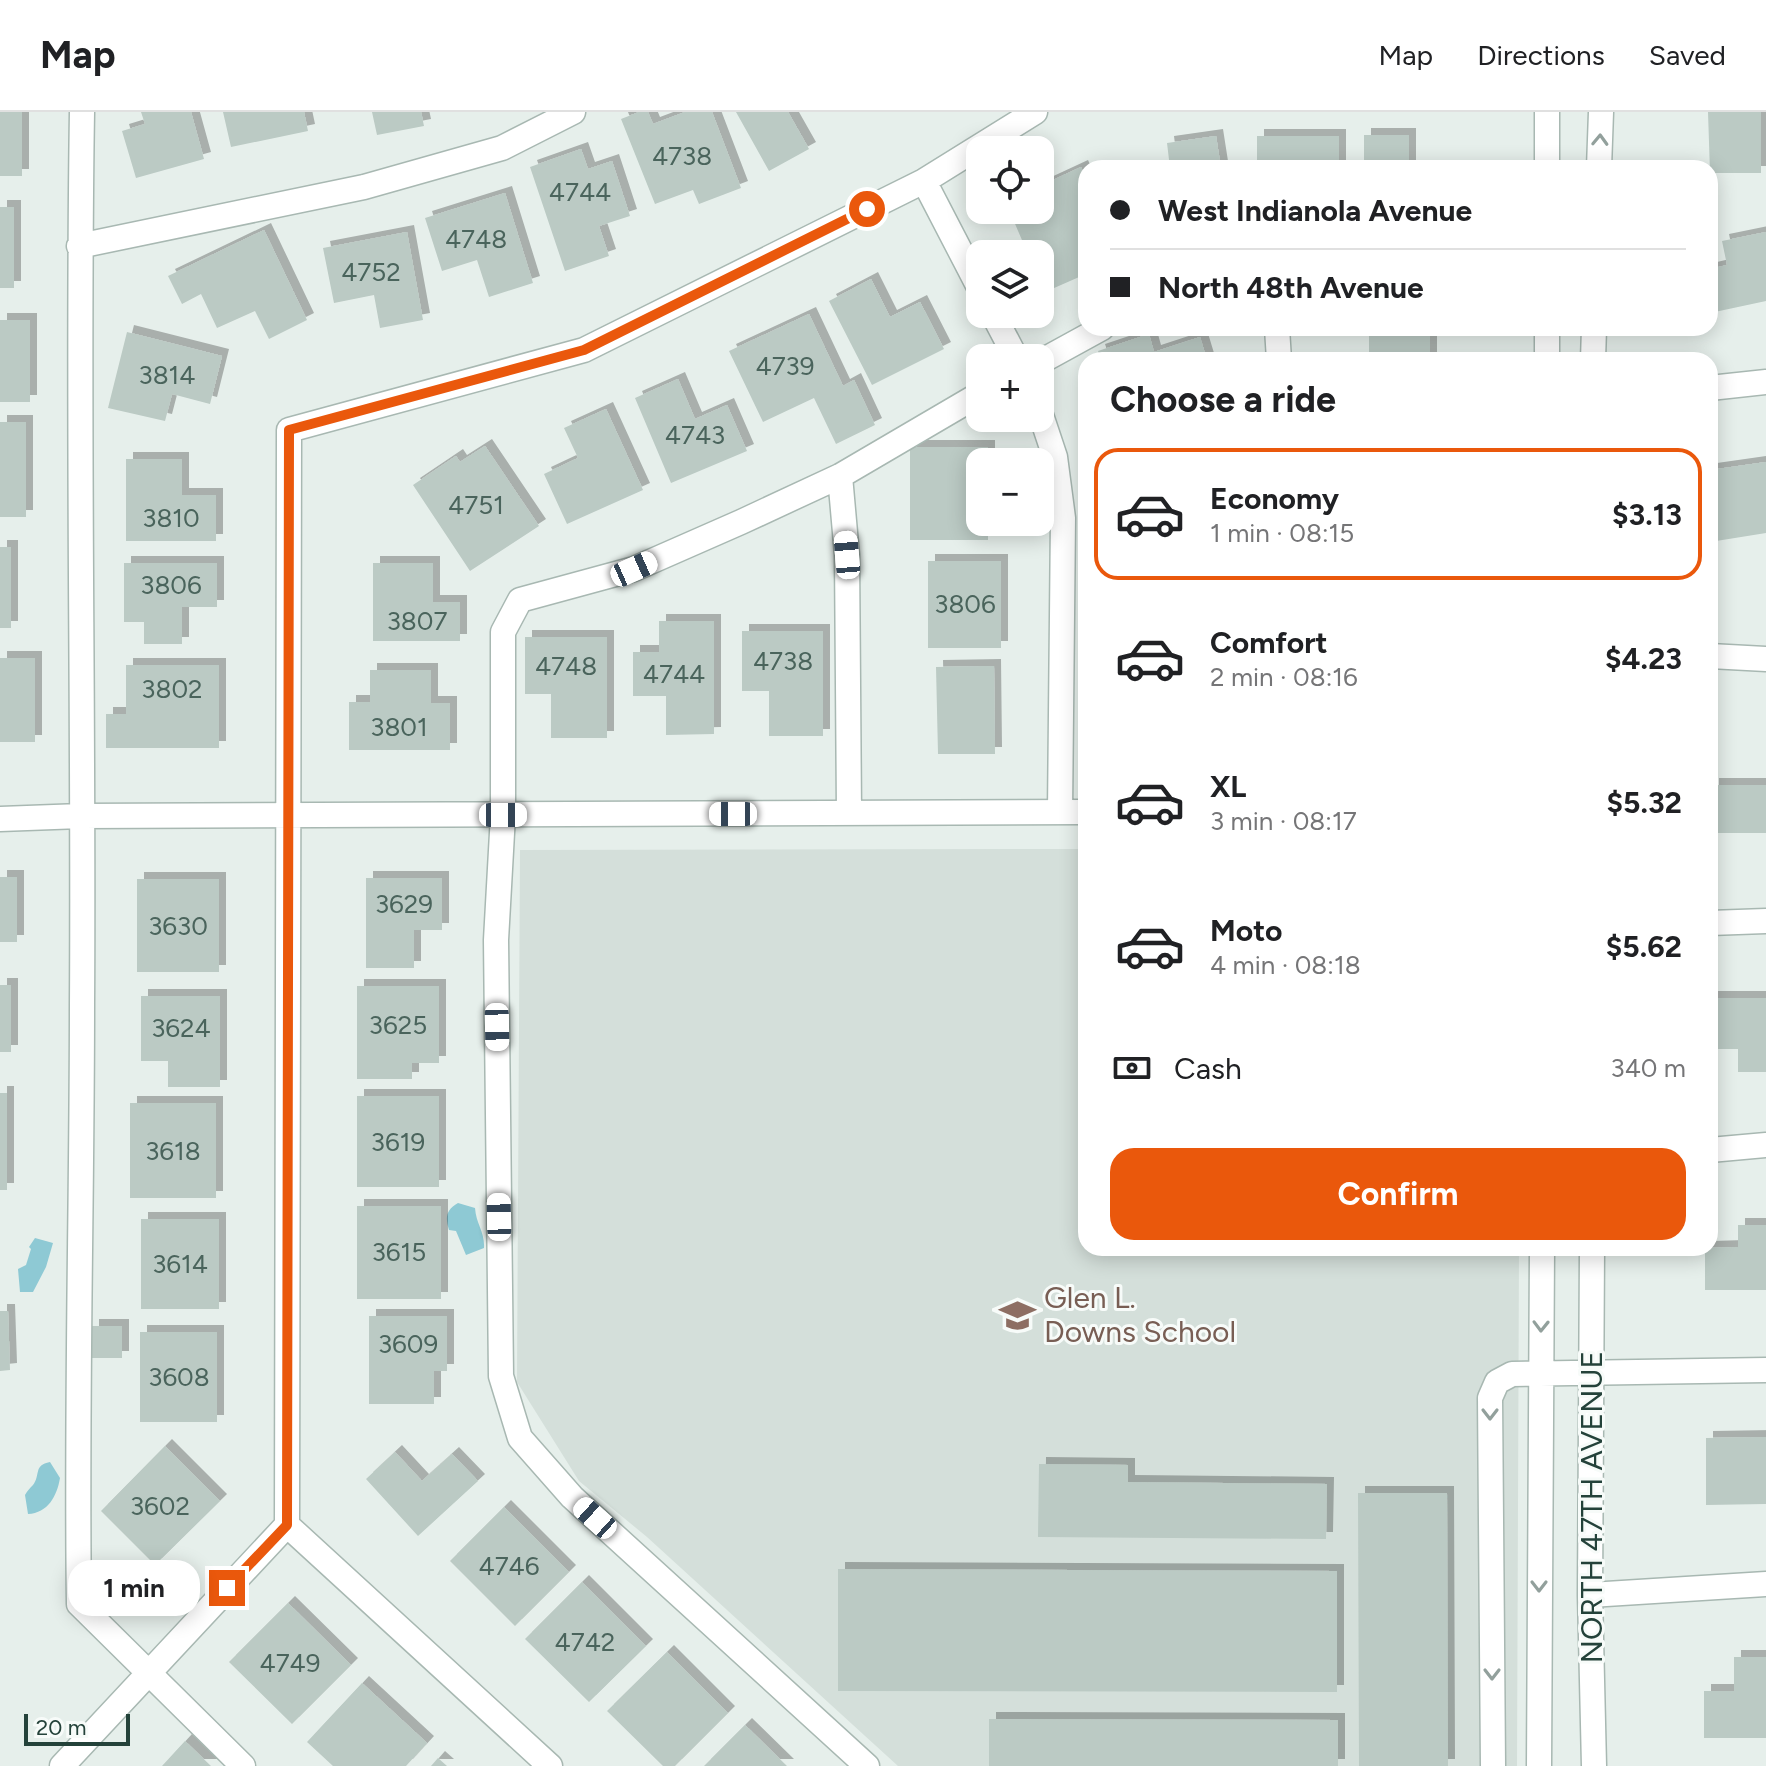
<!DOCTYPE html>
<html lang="en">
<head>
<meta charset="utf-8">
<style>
	body { margin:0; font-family:Figtree,sans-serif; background:#f2f2f2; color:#202124; height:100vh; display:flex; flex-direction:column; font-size:30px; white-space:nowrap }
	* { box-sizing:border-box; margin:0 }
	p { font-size:26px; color:#757577 }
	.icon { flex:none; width:44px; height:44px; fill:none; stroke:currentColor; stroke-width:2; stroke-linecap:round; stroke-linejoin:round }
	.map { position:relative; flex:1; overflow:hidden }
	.panel { position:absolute; left:1078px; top:240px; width:640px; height:904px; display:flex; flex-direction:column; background:#fff; border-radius:24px; box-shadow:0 4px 20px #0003 }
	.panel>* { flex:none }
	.hud { position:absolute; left:1078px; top:48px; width:640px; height:176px; border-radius:24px; box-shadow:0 4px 20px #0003; display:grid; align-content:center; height:176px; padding:0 32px; background:#fff }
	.fabs { position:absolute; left:966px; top:24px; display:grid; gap:16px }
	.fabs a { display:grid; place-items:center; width:88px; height:88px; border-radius:16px; background:#fff; box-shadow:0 4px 20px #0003; font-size:40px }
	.scale { position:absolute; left:24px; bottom:20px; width:106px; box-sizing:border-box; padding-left:8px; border:4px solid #24423a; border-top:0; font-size:22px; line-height:28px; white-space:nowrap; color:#24423a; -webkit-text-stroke:6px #f7fbf9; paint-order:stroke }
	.end { position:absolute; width:36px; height:36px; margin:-18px; border:10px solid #ea580c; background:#fff; box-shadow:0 0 0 4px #fff }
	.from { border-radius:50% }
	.bubble { position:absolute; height:56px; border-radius:24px; background:#fff; box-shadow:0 4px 20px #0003; font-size:26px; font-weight:700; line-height:56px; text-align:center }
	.car { position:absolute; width:24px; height:48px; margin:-24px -12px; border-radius:10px; box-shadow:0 0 6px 2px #0007; background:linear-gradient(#fff 24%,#345 0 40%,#fff 0 76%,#345 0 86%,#fff 0) }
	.hud b { display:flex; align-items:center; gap:28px; height:76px; font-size:30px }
	.hud b+b { border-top:2px solid #e0e0e0 }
	.hud i { width:20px; height:20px; background:#202124 }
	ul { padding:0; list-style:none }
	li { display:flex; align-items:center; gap:24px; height:132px; margin:0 16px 12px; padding:0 16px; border:4px solid transparent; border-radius:24px }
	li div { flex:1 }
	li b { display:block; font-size:30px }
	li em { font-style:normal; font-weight:700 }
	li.selected { border-color:#ea580c }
	li>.icon { width:72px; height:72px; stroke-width:1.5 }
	h2 { padding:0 32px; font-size:36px; line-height:96px }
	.pay { display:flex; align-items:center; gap:20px; height:88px; padding:0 32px; font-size:30px }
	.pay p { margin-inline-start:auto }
	.button { display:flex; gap:16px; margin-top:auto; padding:16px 32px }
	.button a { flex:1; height:92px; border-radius:24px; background:#ea580c; color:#fff; font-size:32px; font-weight:700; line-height:92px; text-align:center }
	header { display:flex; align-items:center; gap:48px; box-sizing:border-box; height:112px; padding:0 40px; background:#fff; border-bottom:2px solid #e0e0e0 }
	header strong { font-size:38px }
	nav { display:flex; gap:44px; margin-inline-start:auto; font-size:28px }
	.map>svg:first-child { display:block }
	.built { fill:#d4dfda }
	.water { fill:#8ec9d4 }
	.building { fill:#bbcac4; filter:url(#shadow) }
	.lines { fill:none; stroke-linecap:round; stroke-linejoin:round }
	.minor-casing { stroke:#a8b8b2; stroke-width:27 }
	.minor { stroke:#fff; stroke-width:24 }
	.oneway { stroke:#92a09c }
	.route { stroke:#ea580c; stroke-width:10 }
	.labels { text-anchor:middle; stroke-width:6; stroke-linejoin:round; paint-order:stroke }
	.number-label { font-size:26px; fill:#4a645c }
	.education-label { font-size:30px; fill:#785e54; stroke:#f7fbf9; text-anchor:start }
	.street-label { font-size:30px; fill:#24423a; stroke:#f7fbf9 }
</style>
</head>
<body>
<header>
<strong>Map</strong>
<nav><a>Map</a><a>Directions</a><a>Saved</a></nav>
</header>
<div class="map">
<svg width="1766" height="1654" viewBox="0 0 1766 1654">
	<defs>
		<filter id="shadow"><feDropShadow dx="7" dy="-7" stdDeviation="0" flood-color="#0004"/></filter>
	</defs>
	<rect width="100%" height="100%" fill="#e6efeb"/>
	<!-- built -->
	<path class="built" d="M1086,737v399h433l-2,518h-619l-251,-229 -68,-56 -62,-99 3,-532z"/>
	<!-- water -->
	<path class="water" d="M458,1091l17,5c1,16 10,24 9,40l-18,7 -10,-24 -7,-1c-4,-13 -3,-20 9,-27z
		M35,1126l18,5 -7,24 -13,25h-13l-2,-23 8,-4 5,-16 -2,-2z
		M50,1350l10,16c-3,18 -12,35 -32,36l-3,-19c2,-4 5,-7 8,-10 8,-10 0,-20 17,-23z"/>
	<!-- building -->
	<path class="building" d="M0,0h22v64h-22z
		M141,0h50l13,47 -68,19 -14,-47 23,-7z
		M223,0h81l4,19 -77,16z
		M372,0h49l3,14 -47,9z
		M639,0h9l5,12 32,-12h27l29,76 -42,16 -6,-14 -38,14 -34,-85z
		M736,0h52l21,37 -40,22z
		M1708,0h53v61h-51z
		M1364,23h45v33h-45z
		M1216,24l5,32h-51l-3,-25z
		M1257,24h82v32h-82z
		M581,37l7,20 24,-8 18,55 -31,10 10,30 -44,15 -35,-104z
		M1081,55l5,11v96l-41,18 -5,-12v-26h-12l-19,-44h31v-24z
		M505,81l28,90 -44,14 -12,-37 -35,11 -17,-53z
		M0,95h14v81h-14z
		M264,118l43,90 -38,19 -14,-28 -38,17 -16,-34 -19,10 -14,-28z
		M407,120l16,88 -43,8 -6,-33 -40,8 -11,-55z
		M1766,120v69l-56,12v-44l17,-4 -5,-24z
		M871,167l19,38 30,-15 24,47 -72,36 -43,-84z
		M809,202l34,72 11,-6 21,45 -39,19 -22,-46 -51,24 -34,-71z
		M0,208h30v82h-30z
		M1369,216h61v32h-61z
		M127,220l95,24 -12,48 -38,-10 -7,27 -57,-13z
		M1149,222l5,18 46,-15 7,23h-106l-3,-9z
		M678,267l17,40 32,-14 20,46 -76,32 -36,-85z
		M606,297l37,81 -76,34 -23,-50 34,-16 -14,-30z
		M0,310h26v95h-26z
		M485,334l54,80 -69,45 -57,-86 43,-29 4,6z
		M910,335h78v15h-8v60h8v18h-78z
		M126,347h56v36h34v46h-90z
		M1766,350v71l-56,9v-72z
		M0,435h11v81h-11z
		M928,449h73v87h-73z
		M124,451h93v44h-35v37h-38v-22h-20z
		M373,451h60v39h27v39h-87z
		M659,509h55v113l-48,1v-39h-33v-44h26z
		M742,519h81v105h-54v-45h-27z
		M525,525h82v101h-56v-44h-26z
		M0,546h35v84h-35z
		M126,553h93v83h-113v-34h20z
		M994,554l1,88h-57l-2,-87z
		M370,558h61v33h19v47h-101v-48h21z
		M1712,673h54v48h-54z
		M0,765h17v65h-17z
		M366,766h76v52h-28v38h-48z
		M137,767h82v93h-82z
		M0,873h11v67h-11z
		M357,874h82v77h-27v16h-55z
		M141,884h79v91h-52v-26h-27z
		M1710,886h56v74h-28v-23h-28z
		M0,981h7v97h-7z
		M357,984h82v91h-82z
		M130,991h86v95h-86z
		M357,1094h84v93h-84z
		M141,1107h78v90h-78z
		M1738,1113h28v65h-61v-42l33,-1z
		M0,1199h8l2,59 -10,1z
		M369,1204h78v55h-13v33h-65z
		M92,1214h30v32h-30z
		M140,1220h77v90h-77z
		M1766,1325v67l-60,1v-67z
		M165,1334l55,55 -65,64 -54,-54z
		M395,1340l27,29 30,-27 26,27 -60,55 -52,-57z
		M1039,1352l89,1v17l199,2 -1,55 -288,-2z
		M1358,1381h89l1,273h-89z
		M504,1395l65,65 -54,54 -65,-65z
		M838,1457l499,2v121l-499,-1z
		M582,1470l64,64 -57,56 -64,-63z
		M288,1491l63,62 -59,59 -63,-62z
		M667,1540l61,61 -53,53h-12l-56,-55z
		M1734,1545h32v81h-62v-47h30z
		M362,1571l65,60 -21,23h-73l-26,-24z
		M989,1607l349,1v46h-349z
		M745,1613l42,41h-83z
		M185,1629l26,25h-49z
		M438,1646l9,8h-16z"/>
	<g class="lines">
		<defs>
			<path id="minor" d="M82,0c-5,297 2,595 0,892 0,200 -6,400 -3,600l164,162
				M1547,56v-56
				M1599,56l2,-56
				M924,69l56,108
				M79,134l285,-59 138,-39 71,-36
				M993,202l23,44
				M1277,216l2,32
				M1547,216v32
				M1593,248l1,-32
				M1040,250l62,-34
				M1710,276l56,-6
				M1040,300l15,45 8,61 -3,294
				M840,364l7,79 2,258
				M1710,544l56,3
				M0,707l81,-3 1005,-4
				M1710,811l56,-2
				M1710,1038l56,-5
				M1592,1136l-2,347 4,171
				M287,1413l263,241
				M1590,1483l176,-11
				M62,1654l225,-241 2,-1095 295,-80 340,-169 111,-69
				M867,1654l-295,-269 -52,-59 -19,-62 -5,-436 7,-125v-183l17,-32 114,-31 107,-47 99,-46 140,-82
				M1493,1654l-3,-368 7,-16 15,-8 254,-4
				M1539,1654l3,-518"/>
		</defs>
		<!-- minor casing -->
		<use href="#minor" class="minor-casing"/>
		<!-- minor -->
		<use href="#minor" class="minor"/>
	</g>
	<!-- one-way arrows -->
	<defs><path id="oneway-chevron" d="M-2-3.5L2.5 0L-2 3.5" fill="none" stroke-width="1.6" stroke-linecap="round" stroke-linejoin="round" transform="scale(2)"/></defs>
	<g class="oneway">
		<use href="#oneway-chevron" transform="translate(1600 28) rotate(-88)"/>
		<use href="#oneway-chevron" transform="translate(1541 1214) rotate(91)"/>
		<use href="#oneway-chevron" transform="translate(1490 1302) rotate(90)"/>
		<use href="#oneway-chevron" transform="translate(1539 1474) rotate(90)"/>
		<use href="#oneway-chevron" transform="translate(1492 1562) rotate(90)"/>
	</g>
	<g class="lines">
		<!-- route -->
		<path class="route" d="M227,1476l60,-63 2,-1095 295,-80 283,-141"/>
	</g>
	<!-- icons -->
	<defs>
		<symbol id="school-bare" viewBox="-9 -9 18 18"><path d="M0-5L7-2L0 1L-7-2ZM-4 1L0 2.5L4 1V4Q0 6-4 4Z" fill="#8d6e63" stroke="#f7fbf9" stroke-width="2.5" paint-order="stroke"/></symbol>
	</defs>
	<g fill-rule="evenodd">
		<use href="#school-bare" x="992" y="1178" width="51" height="51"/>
	</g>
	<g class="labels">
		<!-- number labels -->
		<g class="number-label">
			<text x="682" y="53">4738</text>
			<text x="580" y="89">4744</text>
			<text x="476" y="136">4748</text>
			<text x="371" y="169">4752</text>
			<text x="785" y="263">4739</text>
			<text x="167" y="272">3814</text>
			<text x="695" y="332">4743</text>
			<text x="476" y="402">4751</text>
			<text x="171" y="415">3810</text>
			<text x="171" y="482">3806</text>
			<text x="965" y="501">3806</text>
			<text x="417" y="518">3807</text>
			<text x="783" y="558">4738</text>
			<text x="566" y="563">4748</text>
			<text x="674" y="571">4744</text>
			<text x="172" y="586">3802</text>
			<text x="399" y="624">3801</text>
			<text x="404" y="801">3629</text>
			<text x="178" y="823">3630</text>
			<text x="398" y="922">3625</text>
			<text x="181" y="925">3624</text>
			<text x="398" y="1039">3619</text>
			<text x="173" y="1048">3618</text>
			<text x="399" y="1149">3615</text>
			<text x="180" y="1161">3614</text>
			<text x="408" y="1241">3609</text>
			<text x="179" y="1274">3608</text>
			<text x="160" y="1403">3602</text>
			<text x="509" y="1463">4746</text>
			<text x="585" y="1539">4742</text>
			<text x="290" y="1560">4749</text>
		</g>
		<!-- education labels -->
		<g class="education-label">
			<text x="1044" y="1196">Glen L.<tspan x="1044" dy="34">Downs School</tspan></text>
		</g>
		<!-- street labels -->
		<g class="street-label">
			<text transform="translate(1592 1395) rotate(-90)" y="10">NORTH 47TH AVENUE</text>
		</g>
	</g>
</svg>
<div class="fabs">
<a><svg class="icon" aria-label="locate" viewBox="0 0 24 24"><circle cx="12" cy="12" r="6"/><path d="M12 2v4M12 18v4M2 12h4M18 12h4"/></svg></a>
<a><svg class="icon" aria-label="layers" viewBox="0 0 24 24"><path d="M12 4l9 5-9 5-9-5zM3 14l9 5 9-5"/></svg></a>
<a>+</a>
<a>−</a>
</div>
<div class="scale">20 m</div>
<i class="end from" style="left:867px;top:97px"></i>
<i class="end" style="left:227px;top:1476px"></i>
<div class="bubble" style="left:68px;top:1448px;width:132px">1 min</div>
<i class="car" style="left:847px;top:443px;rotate:355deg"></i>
<i class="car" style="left:634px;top:457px;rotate:66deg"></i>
<i class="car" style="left:733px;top:702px;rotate:270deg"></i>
<i class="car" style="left:503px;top:703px;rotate:90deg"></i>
<i class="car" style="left:497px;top:915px;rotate:179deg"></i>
<i class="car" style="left:499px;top:1105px;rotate:359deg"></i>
<i class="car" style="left:595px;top:1406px;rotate:312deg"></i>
<div class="hud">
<b><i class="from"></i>West Indianola Avenue</b>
<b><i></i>North 48th Avenue</b>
</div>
<section class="panel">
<h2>Choose a ride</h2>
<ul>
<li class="selected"><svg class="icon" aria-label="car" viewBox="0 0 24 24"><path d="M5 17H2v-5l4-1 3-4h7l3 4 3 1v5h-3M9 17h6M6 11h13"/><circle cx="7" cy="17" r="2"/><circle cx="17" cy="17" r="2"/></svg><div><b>Economy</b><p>1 min · 08:15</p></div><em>$3.13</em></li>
<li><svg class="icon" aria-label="car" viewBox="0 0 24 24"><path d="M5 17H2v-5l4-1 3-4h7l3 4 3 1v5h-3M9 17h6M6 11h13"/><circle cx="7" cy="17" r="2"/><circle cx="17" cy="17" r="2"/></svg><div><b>Comfort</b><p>2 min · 08:16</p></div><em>$4.23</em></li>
<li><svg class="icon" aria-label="car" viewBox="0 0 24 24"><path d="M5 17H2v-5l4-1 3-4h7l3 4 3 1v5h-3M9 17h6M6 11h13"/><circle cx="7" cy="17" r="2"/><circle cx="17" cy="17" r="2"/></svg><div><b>XL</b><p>3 min · 08:17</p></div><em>$5.32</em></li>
<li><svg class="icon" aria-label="car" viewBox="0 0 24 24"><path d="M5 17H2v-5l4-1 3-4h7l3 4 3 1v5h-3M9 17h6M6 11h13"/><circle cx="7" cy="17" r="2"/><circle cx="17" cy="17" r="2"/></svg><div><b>Moto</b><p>4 min · 08:18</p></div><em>$5.62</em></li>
</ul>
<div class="pay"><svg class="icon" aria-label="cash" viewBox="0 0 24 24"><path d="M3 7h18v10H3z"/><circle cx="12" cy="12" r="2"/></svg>Cash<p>340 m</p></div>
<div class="button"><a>Confirm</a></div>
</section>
</div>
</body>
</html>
